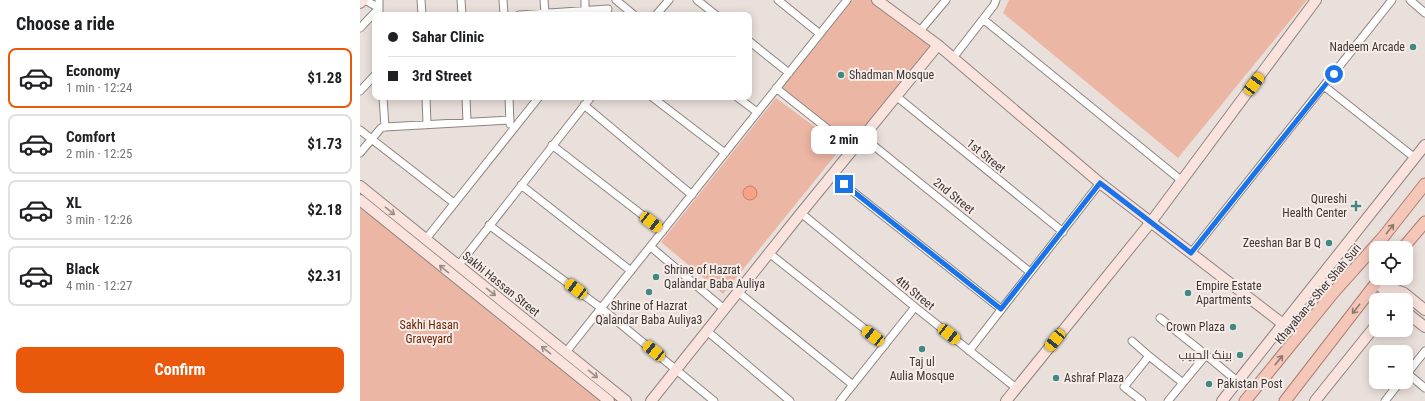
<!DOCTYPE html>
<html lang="en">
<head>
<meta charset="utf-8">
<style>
	body { margin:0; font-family:"Roboto Condensed",Cairo,sans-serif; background:#f2f2f2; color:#202124; height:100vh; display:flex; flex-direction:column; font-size:15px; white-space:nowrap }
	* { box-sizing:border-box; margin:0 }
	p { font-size:13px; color:#757577 }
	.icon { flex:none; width:22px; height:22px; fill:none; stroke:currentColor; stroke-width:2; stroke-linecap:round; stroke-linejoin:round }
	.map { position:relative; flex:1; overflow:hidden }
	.panel { display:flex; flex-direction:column; background:#fff; width:360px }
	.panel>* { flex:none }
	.banner { position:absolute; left:12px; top:12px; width:380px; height:88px; border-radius:8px; box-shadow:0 2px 10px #0003; display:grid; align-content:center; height:88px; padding:0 16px; background:#fff }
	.fabs { position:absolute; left:1009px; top:241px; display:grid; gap:8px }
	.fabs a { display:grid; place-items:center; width:44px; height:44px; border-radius:8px; background:#fff; box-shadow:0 2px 10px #0003; font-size:20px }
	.end { position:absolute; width:18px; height:18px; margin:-9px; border:5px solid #1a73e8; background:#fff; box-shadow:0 0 0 2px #fff }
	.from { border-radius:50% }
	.bubble { position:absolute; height:28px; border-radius:8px; background:#fff; box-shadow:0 2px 10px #0003; font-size:13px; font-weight:700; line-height:28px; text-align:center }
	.car { position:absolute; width:12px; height:24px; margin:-12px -6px; border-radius:5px; box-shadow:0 0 3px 1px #0007; background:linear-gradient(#f5c518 24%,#345 0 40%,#f5c518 0 76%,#345 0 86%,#f5c518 0) }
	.banner b { display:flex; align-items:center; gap:14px; height:38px; font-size:15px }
	.banner b+b { border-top:1px solid #e0e0e0 }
	.banner i { width:10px; height:10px; background:#202124 }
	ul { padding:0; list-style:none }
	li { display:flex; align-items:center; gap:12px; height:60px; margin:0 8px 6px; padding:0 8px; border:2px solid #e0e0e0; border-radius:8px }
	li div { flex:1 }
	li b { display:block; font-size:15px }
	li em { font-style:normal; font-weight:700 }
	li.active { border-color:#ea580c }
	li>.icon { width:36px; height:36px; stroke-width:1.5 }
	h2 { padding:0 16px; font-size:18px; line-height:48px }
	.cta { display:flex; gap:8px; margin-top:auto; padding:8px 16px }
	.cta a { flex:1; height:46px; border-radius:8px; background:#ea580c; color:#fff; font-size:16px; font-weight:700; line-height:46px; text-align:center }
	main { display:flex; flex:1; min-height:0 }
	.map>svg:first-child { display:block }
	.green { fill:#ecb6a4 }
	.water { fill:#f8a185; stroke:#c0816d }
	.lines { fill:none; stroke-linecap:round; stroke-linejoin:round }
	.street-casing { stroke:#8e8481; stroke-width:9 }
	.secondary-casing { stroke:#8e8481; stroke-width:12 }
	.primary-casing { stroke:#ae7d6d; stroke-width:13 }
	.street { stroke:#fff; stroke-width:7 }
	.secondary { stroke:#f9e3dc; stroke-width:10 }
	.primary { stroke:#f4c7b9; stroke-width:11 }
	.oneway { stroke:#9a8d89 }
	.oneway2 { stroke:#8f7871 }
	.route { stroke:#1a73e8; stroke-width:5 }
	.poi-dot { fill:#428984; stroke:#f7ece8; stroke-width:1.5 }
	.labels { text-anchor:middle; stroke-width:4; stroke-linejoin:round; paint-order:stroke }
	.poi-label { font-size:12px; fill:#3c3736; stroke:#f7ece8; text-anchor:end }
	.street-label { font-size:12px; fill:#3c3736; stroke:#f7ece8 }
	.park-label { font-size:12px; fill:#6a1f01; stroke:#f7ece8 }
</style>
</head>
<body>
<main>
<section class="panel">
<h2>Choose a ride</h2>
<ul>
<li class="active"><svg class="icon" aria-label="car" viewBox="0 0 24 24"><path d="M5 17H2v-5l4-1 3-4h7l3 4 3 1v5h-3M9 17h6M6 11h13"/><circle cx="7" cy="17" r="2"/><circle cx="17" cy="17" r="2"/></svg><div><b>Economy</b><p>1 min · 12:24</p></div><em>$1.28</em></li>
<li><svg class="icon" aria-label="car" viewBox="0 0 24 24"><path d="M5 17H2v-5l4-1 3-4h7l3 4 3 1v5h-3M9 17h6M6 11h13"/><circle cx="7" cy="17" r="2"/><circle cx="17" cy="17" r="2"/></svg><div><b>Comfort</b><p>2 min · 12:25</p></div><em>$1.73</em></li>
<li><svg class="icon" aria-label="car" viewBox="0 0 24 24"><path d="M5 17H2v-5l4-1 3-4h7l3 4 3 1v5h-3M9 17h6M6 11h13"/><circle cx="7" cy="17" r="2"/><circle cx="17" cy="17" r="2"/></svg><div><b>XL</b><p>3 min · 12:26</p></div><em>$2.18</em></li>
<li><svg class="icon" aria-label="car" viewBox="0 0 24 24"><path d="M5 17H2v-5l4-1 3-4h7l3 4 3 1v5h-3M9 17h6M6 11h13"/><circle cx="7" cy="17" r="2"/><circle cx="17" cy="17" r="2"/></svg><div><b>Black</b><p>4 min · 12:27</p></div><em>$2.31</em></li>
</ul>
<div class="cta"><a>Confirm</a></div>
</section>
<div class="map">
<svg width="1065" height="401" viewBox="0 0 1065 401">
	<rect width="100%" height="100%" fill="#e9dfdb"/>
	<!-- green -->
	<path class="green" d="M486,0h31l61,45 -85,104 -77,-61z
		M649,0h298l-129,158 -175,-145z
		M416,98l66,49 -119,147 -62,-52z
		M0,186l266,215h-266z"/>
	<!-- water -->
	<path class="water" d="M383 193a7 7 0 1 1 14 0a7 7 0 1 1-14 0Z"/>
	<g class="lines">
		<defs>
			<path id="street" d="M19,0v15
				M61,0l1,15
				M101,0l1,15
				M143,0l1,15
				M184,0l1,13
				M225,0v11
				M256,0l18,15
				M337,0l19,15
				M418,0l42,34
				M1050,0l15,13
				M159,15l89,-6
				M296,15l13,-15
				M623,19l199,162
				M0,28l19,-20 -14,-8
				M559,32l27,-32
				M389,41l40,32
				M593,58l41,-53 2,-5
				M964,86l91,72
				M416,88l77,61
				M0,91l15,-16
				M536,96l167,136
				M66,97l1,27
				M106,97l1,25
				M149,97l1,27
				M292,97l73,56
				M377,97l20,15
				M224,105l108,90
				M25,127l125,-7
				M0,130l94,73
				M503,137l167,135
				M192,145l111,86
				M0,153l21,-25 4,-1 -2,-30
				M472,175l169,134
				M161,185l110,86
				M441,213l114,94 101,81
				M129,225l112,83 113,93
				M66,239l113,-142
				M291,247l73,62
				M409,253l116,92
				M831,253l201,-253
				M98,266l133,-169
				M378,292l115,93
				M800,318l46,37
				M347,331l83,70
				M772,341l17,15 -25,31 18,14
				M609,351l131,-168
				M206,352l281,-352
				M789,356l34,27
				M1047,373l18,15
				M1046,375l19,-24
				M480,401l75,-94
				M808,401l38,-46 31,26
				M1025,401l15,-19"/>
			<path id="secondary" d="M517,0l61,45 162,138 183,141
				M0,3l3,-3
				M0,186l266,215
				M0,200l249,201
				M1017,282l27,11 21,17
				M1018,283l14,17
				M1046,312l19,15
				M291,401l150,-188 137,-168
				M646,401l145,-179 165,-222
				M862,401l203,-256
				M955,401l61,-76"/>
			<path id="primary" d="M1043,248l22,-26
				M885,401l89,-109 50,-56 41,-52
				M925,401l95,-123"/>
		</defs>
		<!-- street casing -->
		<use href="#street" class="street-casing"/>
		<!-- secondary casing -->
		<use href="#secondary" class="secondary-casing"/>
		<!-- primary casing -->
		<use href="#primary" class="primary-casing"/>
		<!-- street -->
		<use href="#street" class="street"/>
		<!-- secondary -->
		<use href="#secondary" class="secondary"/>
		<!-- primary -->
		<use href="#primary" class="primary"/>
	</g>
	<!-- one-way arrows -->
	<defs><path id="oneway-shaft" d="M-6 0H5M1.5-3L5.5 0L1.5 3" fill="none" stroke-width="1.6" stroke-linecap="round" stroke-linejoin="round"/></defs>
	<g class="oneway">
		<use href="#oneway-shaft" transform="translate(30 211) rotate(39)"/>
		<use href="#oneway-shaft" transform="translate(84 269) rotate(-141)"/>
		<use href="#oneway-shaft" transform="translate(131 292) rotate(39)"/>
		<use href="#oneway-shaft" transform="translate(186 350) rotate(-141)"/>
		<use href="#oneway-shaft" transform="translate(233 374) rotate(39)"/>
	</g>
	<g class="oneway2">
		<use href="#oneway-shaft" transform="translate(1030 229) rotate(-52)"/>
		<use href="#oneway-shaft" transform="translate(996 309) rotate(128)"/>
		<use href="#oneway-shaft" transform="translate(919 360) rotate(-51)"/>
	</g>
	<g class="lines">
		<!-- route -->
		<path class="route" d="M484,184l157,125 99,-126 91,70 143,-179"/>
	</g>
	<!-- markers -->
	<g class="poi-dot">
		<circle cx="1053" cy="47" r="4"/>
		<circle cx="481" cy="75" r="4"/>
		<path d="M994 200h4v4h4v4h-4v4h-4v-4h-4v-4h4z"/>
		<circle cx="969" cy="243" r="4"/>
		<circle cx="296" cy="277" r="4"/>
		<circle cx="289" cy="292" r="4"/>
		<circle cx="828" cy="293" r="4"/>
		<circle cx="873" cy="327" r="4"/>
		<circle cx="562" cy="349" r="4"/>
		<circle cx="880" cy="355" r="4"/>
		<circle cx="696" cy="378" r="4"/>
		<circle cx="849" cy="384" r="4"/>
	</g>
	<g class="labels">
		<!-- poi labels -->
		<g class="poi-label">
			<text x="1045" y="51">Nadeem Arcade</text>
			<text x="489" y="79" text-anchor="start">Shadman Mosque</text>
			<text x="987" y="203">Qureshi<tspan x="987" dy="14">Health Center</tspan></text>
			<text x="961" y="247">Zeeshan Bar B Q</text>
			<text x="304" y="274" text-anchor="start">Shrine of Hazrat<tspan x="304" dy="14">Qalandar Baba Auliya</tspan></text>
			<text x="836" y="290" text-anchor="start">Empire Estate<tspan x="836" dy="14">Apartments</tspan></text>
			<text x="289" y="310" text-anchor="middle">Shrine of Hazrat<tspan x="289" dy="14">Qalandar Baba Auliya3</tspan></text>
			<text x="865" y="331">Crown Plaza</text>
			<text x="872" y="359">بينک الحبيب</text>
			<text x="562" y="366" text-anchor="middle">Taj ul<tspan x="562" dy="14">Aulia Mosque</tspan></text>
			<text x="704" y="382" text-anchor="start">Ashraf Plaza</text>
			<text x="857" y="388" text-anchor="start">Pakistan Post</text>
		</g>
		<!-- street labels -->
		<g class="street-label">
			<text transform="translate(626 156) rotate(39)" y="4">1st Street</text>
			<text transform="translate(594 196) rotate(39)" y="4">2nd Street</text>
			<text transform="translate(141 284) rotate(39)" y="4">Sakhi Hassan Street</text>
			<text transform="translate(555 293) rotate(39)" y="4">4th Street</text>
			<text transform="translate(958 294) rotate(-50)" y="4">Khayaban-e-Sher Shah Suri</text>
		</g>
		<!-- park labels -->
		<g class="park-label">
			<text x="69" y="329">Sakhi Hasan<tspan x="69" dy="14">Graveyard</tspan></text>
		</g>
	</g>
</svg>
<div class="fabs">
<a><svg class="icon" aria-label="locate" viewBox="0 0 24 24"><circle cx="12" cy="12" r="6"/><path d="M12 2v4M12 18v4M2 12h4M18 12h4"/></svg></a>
<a>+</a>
<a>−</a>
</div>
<i class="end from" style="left:974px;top:74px"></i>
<i class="end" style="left:484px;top:184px"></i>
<div class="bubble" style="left:451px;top:126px;width:66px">2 min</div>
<i class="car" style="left:894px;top:84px;rotate:37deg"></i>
<i class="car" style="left:291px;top:222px;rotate:128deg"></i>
<i class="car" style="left:216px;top:289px;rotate:307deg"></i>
<i class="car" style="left:589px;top:334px;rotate:128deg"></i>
<i class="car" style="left:513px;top:336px;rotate:308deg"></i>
<i class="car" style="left:695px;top:340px;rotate:219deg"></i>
<i class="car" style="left:294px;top:351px;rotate:309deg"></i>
<div class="banner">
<b><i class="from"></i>Sahar Clinic</b>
<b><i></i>3rd Street</b>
</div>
</div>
</main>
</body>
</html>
